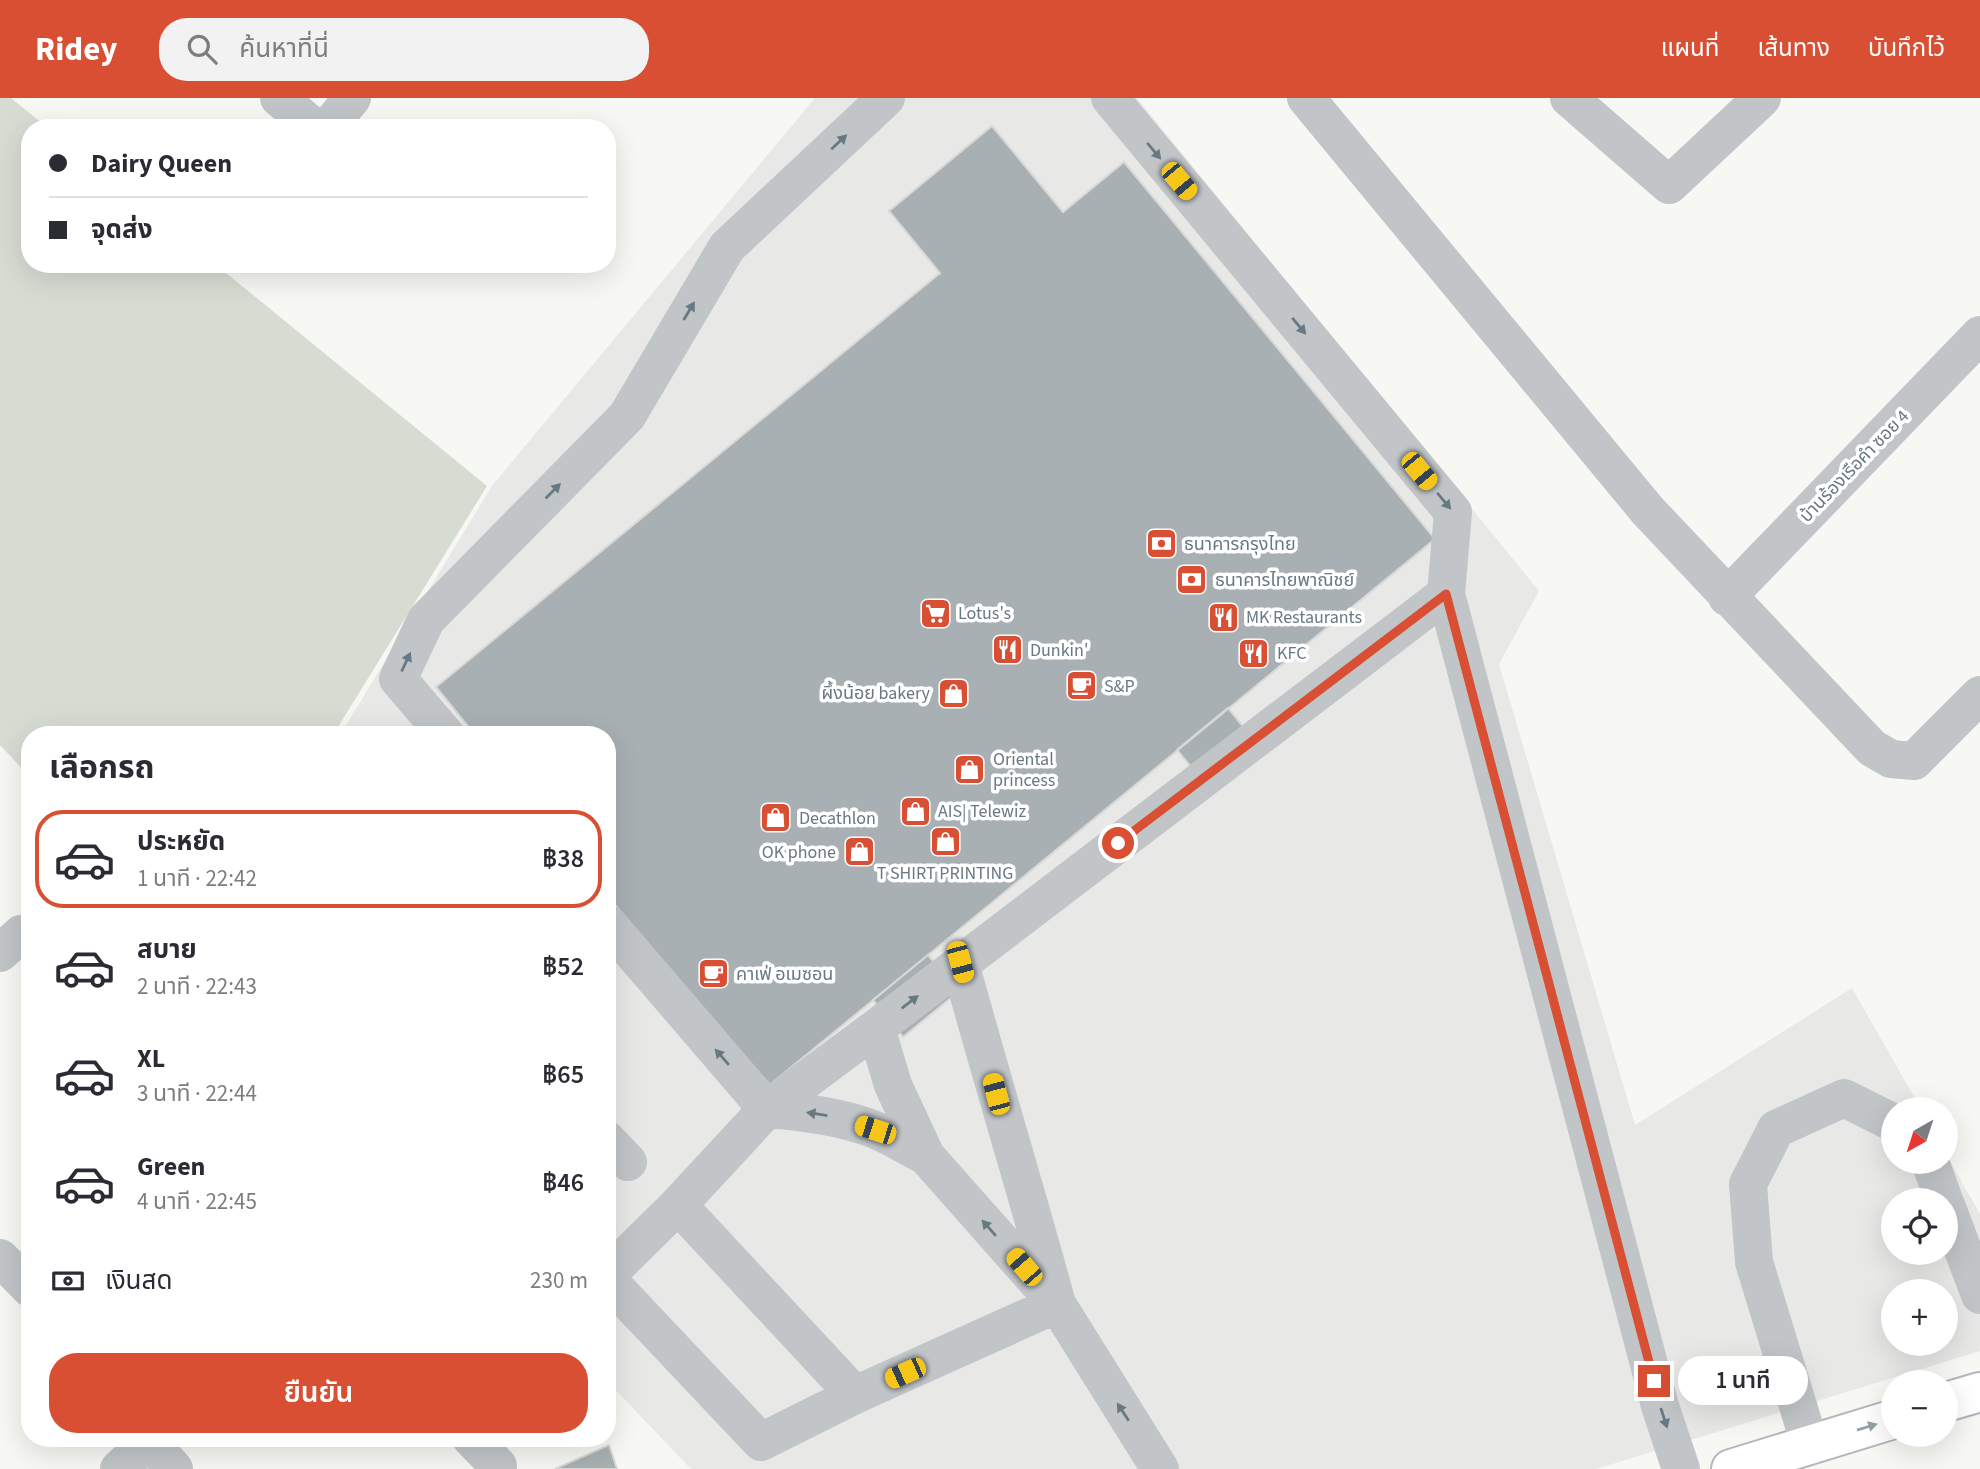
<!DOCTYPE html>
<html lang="th">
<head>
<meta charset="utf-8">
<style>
	body { margin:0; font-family:"Source Sans 3","Noto Sans Thai",sans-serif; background:#f2f2f3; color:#2b2b33; height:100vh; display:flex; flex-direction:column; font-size:26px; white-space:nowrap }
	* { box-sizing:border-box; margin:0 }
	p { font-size:23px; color:#7c7c81 }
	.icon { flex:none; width:38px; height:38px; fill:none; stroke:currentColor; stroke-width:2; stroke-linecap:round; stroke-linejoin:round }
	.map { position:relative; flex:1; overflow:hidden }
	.side { position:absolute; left:21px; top:628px; width:595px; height:721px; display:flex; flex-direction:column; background:#fff; border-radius:28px; box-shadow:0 7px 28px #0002 }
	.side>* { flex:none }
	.hud { position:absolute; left:21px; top:21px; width:595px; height:154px; border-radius:28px; box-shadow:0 7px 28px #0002; display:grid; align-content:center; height:154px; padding:0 28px; background:#fff }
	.needle { width:46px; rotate:219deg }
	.buttons { position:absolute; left:1881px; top:999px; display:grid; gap:14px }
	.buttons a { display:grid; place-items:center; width:77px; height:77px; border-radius:50%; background:#fff; box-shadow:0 7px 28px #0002; font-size:35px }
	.end { position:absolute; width:32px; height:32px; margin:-16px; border:9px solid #d84f33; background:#fff; box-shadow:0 0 0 4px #fff }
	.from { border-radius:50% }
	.bubble { position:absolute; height:49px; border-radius:24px; background:#fff; box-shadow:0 7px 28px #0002; font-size:23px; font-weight:600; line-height:49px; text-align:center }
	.car { position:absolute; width:21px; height:42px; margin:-21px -10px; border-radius:9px; box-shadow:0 0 5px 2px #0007; background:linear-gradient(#f5c518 24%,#345 0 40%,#f5c518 0 76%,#345 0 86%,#f5c518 0) }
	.hud b { display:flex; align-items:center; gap:24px; height:66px; font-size:26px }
	.hud b+b { border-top:2px solid #e1e1e2 }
	.hud i { width:18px; height:18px; background:#2b2b33 }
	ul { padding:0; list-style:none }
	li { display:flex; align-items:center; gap:21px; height:98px; margin:0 14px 10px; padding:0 14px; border:4px solid transparent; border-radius:28px }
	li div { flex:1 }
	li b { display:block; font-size:26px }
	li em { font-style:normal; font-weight:600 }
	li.active { border-color:#d84f33 }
	li>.icon { width:63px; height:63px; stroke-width:1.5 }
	h2 { padding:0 28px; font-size:32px; line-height:84px }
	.pay { display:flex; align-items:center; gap:18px; height:77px; padding:0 28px; font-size:26px }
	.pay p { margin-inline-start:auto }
	.action { display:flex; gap:14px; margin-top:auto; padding:14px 28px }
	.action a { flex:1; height:80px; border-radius:28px; background:#d84f33; color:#fff; font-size:28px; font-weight:600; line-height:80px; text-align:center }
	header { display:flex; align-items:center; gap:42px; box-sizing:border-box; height:98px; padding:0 35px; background:#d84f33; color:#fff }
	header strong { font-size:33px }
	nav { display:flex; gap:38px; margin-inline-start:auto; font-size:24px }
	.search { width:490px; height:63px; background:#f2f2f3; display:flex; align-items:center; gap:18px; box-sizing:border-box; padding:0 24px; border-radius:28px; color:#7c7c81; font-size:26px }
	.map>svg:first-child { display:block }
	.built { fill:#e8e8e7; fill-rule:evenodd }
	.green { fill:#d7dcd3 }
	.building { fill:#a8b0b4; stroke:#d8d8d7; stroke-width:2 }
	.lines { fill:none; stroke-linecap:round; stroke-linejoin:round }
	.major-casing { stroke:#b2b7ba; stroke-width:42 }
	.minor { stroke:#c1c5c8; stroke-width:38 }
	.major { stroke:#fff; stroke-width:38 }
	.oneway { fill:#687983 }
	.oneway2 { fill:#95a1a8 }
	.route { stroke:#d84f33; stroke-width:9 }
	.labels { text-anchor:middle; stroke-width:7; stroke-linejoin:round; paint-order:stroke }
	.street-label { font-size:18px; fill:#687983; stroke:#fff }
	.poi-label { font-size:18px; fill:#687983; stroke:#fff; text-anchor:start }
</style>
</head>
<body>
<header>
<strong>Ridey</strong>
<div class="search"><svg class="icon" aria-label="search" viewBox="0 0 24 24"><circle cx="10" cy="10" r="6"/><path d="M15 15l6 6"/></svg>ค้นหาที่นี่</div>
<nav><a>แผนที่</a><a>เส้นทาง</a><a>บันทึกไว้</a></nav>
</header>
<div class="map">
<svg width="1980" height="1371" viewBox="0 0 1980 1371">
	<rect width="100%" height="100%" fill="#f7f7f4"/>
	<!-- built -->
	<path class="built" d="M815,0h322l402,493 -40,73 136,461 217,-137 69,121 -27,1v52h52v-8l34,60v137l-384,118h-905l-84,-88v-646h-267l152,-249zM1894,1102h52v53h-52zM1894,1194h52v52h-52z"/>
	<!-- green -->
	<path class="green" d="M0,0h11l37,30h-18v136h185l272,222 -154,249h-303v42l-30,-32z"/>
	<!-- building -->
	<path class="building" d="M992,28l71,86 61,-50 311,377 -669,549 -159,-193v-160h-132l-39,-48 504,-414 -51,-62z
		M1228,610l35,43 -50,42 -36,-43z
		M928,857l30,37 -55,45 -30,-37z
		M609,1347l8,24h-62z"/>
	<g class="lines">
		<defs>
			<path id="major" d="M1946,1304l34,-10
				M1731,1371l163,-50"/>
		</defs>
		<!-- major casing -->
		<use href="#major" class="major-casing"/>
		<!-- minor -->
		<path class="minor" d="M279,0l36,30
			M1110,0l343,414 -7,82
			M1306,0l342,413 224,237 19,11 23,2 66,-66
			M1569,0l100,87 93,-87
			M328,30l24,-30
			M1727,499l253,-262
			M446,637l-48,-56 28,-59 201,-204 100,-169 159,-149
			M607,825l160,186c36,3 71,7 106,20 18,7 35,18 53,27
			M0,855l21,-19
			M607,1042l21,22
			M1930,1064l14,38
			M678,1107l177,190
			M1946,1107l34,90
			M0,1160l30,30
			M607,1177l71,-70 89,-96 109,-81
			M607,1181l154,163 94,-47 202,-91c-31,-114 -66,-227 -97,-341
			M471,1340l27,28
			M149,1343l25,28
			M1810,1347l-56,-183 -6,-78 28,-55 68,-31 50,25
			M119,1371l33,-31
			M1160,1371l-103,-165 -131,-148 -33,-71 -17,-57 570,-434 214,812 21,63"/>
		<!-- major -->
		<use href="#major" class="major"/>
	</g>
	<!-- one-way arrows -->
	<defs><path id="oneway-solid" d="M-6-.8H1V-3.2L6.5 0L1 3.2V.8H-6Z" transform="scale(1.75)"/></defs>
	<g class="oneway">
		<use href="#oneway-solid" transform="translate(839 44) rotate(-43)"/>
		<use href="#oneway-solid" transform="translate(1154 53) rotate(50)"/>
		<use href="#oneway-solid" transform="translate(689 213) rotate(-59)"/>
		<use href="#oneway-solid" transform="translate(1299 228) rotate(50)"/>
		<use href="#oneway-solid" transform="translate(553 393) rotate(-45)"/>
		<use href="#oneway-solid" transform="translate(1444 403) rotate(50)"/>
		<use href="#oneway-solid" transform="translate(406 564) rotate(-65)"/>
		<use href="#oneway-solid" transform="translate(910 904) rotate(-38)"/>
		<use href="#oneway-solid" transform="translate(722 959) rotate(-131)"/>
		<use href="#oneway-solid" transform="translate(817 1016) rotate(-171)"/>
		<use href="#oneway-solid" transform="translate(989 1130) rotate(-131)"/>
		<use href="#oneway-solid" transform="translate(1123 1314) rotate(-123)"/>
		<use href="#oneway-solid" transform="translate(1664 1320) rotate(72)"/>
	</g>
	<use class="oneway2" href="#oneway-solid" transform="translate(1867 1329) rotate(-17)"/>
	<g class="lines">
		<!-- route -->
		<path class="route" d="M1118,745l328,-249 208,787"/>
	</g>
	<!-- icons -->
	<defs>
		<symbol id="bank-square" viewBox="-11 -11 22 22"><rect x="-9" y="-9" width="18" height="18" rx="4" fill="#d84f33" stroke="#fff"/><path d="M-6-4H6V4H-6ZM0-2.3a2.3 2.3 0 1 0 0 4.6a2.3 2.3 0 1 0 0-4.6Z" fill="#fff"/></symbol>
		<symbol id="supermarket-square" viewBox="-11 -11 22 22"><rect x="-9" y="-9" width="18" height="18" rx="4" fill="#d84f33" stroke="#fff"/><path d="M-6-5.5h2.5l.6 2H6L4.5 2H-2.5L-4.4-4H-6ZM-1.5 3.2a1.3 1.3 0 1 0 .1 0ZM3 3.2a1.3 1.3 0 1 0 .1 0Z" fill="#fff"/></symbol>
		<symbol id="restaurant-square" viewBox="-11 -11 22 22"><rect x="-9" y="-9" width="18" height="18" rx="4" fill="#d84f33" stroke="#fff"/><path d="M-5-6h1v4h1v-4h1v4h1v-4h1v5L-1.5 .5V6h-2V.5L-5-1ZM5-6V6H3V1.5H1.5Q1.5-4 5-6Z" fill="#fff"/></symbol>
		<symbol id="cafe-square" viewBox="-11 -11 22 22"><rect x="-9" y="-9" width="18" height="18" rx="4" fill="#d84f33" stroke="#fff"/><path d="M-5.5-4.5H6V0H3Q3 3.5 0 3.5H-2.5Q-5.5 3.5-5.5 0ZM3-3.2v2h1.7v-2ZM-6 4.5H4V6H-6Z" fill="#fff"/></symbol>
		<symbol id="shop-square" viewBox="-11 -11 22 22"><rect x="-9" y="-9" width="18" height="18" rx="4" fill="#d84f33" stroke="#fff"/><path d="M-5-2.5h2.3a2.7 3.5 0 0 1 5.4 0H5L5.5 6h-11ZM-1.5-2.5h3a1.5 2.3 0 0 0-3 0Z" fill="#fff"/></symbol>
	</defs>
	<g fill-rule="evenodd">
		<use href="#bank-square" x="1144" y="428" width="35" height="35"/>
		<use href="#bank-square" x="1174" y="464" width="35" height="35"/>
		<use href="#supermarket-square" x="918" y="498" width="35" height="35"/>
		<use href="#restaurant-square" x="1206" y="502" width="35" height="35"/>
		<use href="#restaurant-square" x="990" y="534" width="35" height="35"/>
		<use href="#restaurant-square" x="1236" y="538" width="35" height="35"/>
		<use href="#cafe-square" x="1064" y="570" width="35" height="35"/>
		<use href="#shop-square" x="936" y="578" width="35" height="35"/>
		<use href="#shop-square" x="952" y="654" width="35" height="35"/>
		<use href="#shop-square" x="898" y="696" width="35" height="35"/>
		<use href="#shop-square" x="758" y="702" width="35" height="35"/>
		<use href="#shop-square" x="928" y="726" width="35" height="35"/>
		<use href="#shop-square" x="842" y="736" width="35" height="35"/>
		<use href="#cafe-square" x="696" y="858" width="35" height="35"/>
	</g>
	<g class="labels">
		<!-- street labels -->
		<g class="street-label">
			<text transform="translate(1854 368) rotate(-46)" y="6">บ้านร้องเรือคำ ซอย 4</text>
		</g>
		<!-- poi labels -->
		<g class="poi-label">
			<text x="1184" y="452">ธนาคารกรุงไทย</text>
			<text x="1215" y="488">ธนาคารไทยพาณิชย์</text>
			<text x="958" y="521">Lotus's</text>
			<text x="1246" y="525">MK Restaurants</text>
			<text x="1030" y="558">Dunkin'</text>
			<text x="1277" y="561">KFC</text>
			<text x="1104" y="594">S&amp;P</text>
			<text x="930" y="601" text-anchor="end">ผึ้งน้อย bakery</text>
			<text x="993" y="667">Oriental<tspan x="993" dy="21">princess</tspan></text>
			<text x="938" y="719">AIS| Telewiz</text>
			<text x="799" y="726">Decathlon</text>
			<text x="836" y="760" text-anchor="end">OK phone</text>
			<text x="945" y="781" text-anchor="middle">T SHIRT PRINTING</text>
			<text x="736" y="882">คาเฟ่ อเมซอน</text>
		</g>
	</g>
</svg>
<div class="buttons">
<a><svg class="needle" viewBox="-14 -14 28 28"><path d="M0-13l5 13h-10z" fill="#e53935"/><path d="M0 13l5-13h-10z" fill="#7c7c81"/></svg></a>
<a><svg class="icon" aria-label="locate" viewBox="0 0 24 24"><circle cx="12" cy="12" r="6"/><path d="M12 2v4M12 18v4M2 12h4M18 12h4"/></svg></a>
<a>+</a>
<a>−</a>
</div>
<i class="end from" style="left:1118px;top:745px"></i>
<i class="end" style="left:1654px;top:1283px"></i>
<div class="bubble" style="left:1678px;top:1258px;width:130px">1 นาที</div>
<i class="car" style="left:1179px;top:83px;rotate:140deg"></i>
<i class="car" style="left:1419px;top:373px;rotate:140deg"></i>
<i class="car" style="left:960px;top:864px;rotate:165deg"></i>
<i class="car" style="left:996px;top:996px;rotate:345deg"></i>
<i class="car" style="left:875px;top:1032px;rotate:288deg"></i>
<i class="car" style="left:1024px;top:1169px;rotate:319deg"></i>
<i class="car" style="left:905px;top:1275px;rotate:246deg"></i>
<div class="hud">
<b><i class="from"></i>Dairy Queen</b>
<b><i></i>จุดส่ง</b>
</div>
<section class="side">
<h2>เลือกรถ</h2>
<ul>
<li class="active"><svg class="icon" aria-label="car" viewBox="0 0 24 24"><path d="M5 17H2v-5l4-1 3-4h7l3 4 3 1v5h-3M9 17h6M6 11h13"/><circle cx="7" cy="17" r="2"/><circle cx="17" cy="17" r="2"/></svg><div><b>ประหยัด</b><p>1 นาที · 22:42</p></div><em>฿38</em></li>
<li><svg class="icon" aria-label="car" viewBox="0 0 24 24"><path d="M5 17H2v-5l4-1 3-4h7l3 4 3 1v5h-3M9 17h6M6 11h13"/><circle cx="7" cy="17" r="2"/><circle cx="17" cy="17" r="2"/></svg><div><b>สบาย</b><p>2 นาที · 22:43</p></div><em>฿52</em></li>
<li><svg class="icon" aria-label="car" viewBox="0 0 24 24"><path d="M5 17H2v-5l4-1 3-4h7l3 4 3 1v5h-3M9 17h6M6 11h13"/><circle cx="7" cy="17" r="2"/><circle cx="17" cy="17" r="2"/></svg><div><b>XL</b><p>3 นาที · 22:44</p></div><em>฿65</em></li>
<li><svg class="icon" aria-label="car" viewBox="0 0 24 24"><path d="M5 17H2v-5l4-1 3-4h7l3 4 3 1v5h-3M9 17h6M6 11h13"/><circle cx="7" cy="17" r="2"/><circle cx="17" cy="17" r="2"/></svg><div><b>Green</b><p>4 นาที · 22:45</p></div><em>฿46</em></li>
</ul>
<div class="pay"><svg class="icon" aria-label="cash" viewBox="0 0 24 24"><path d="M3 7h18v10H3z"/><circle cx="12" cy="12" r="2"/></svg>เงินสด<p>230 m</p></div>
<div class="action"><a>ยืนยัน</a></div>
</section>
</div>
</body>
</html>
